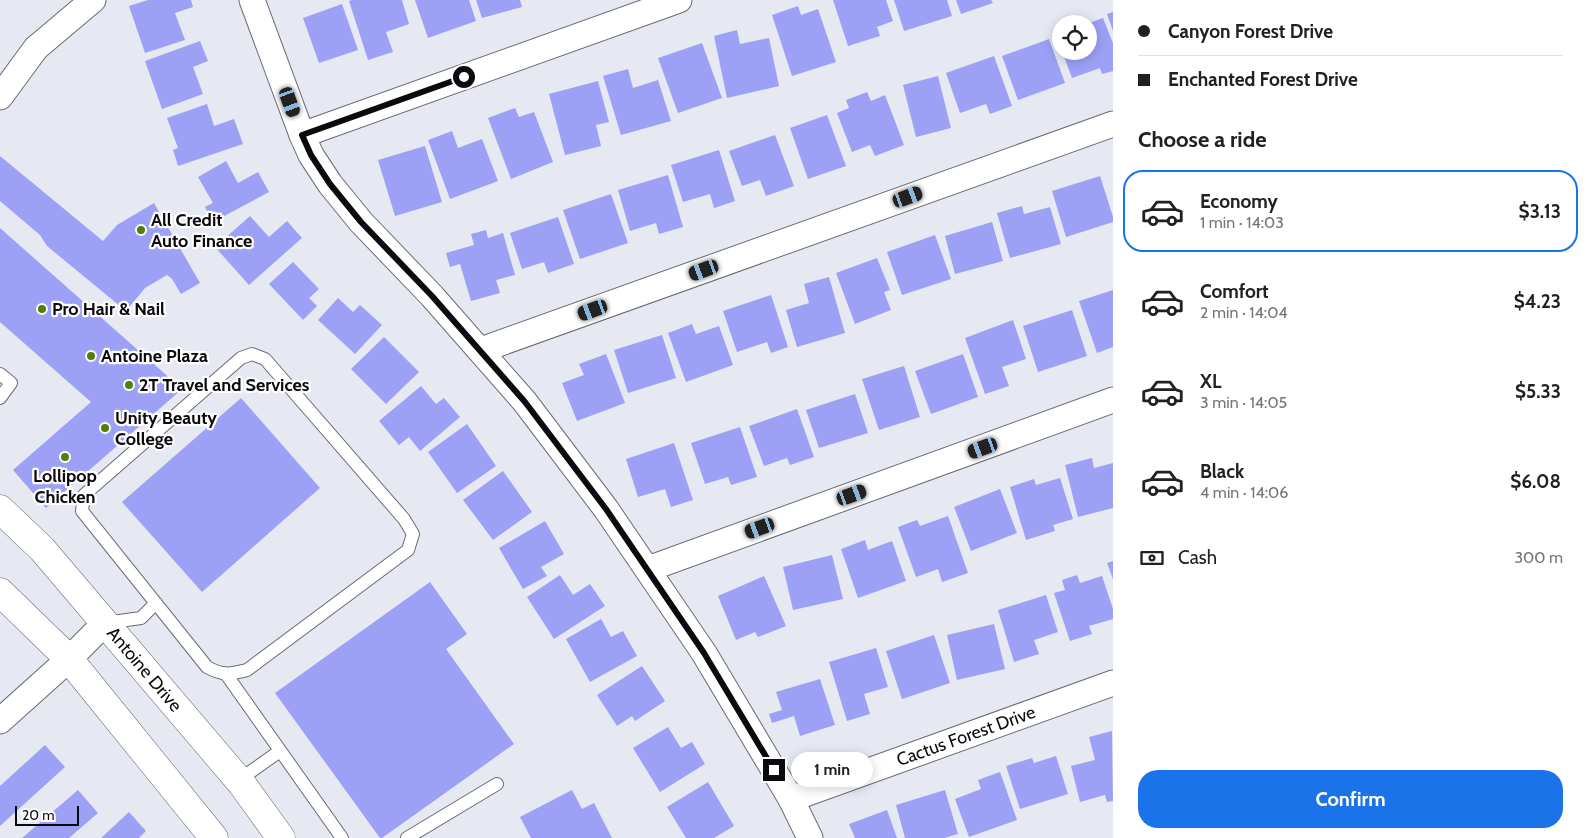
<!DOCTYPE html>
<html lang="en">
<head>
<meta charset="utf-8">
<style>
	body { margin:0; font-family:Cabin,sans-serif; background:#f2f2f2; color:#202124; height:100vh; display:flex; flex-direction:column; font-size:19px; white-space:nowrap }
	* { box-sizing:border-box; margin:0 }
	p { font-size:16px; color:#757577 }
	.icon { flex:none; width:28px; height:28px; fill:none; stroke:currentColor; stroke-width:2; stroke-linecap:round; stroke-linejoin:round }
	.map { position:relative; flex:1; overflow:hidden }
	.side { display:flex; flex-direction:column; background:#fff; width:475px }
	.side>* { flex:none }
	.hud { display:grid; align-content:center; height:110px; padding:0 25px; background:#fff }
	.fabs { position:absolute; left:1052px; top:15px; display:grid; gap:10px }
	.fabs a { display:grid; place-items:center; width:45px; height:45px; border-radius:50%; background:#fff; box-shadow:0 2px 12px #0003; font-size:25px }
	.scale { position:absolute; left:15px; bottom:12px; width:64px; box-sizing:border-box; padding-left:5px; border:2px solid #0b0b0f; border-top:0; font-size:14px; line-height:18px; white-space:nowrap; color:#0b0b0f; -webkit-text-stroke:4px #fff; paint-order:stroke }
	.end { position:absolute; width:22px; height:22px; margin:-11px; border:6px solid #0b0b0f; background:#fff; box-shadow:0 0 0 2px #fff }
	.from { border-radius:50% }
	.bubble { position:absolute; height:35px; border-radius:18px; background:#fff; box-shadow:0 2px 12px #0003; font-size:16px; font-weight:700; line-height:35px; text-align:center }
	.car { position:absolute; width:15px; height:30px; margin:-15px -8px; border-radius:6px; box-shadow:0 0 4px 1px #0007; background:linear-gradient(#222 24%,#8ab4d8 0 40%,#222 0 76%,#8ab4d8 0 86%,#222 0) }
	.hud b { display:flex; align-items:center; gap:18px; height:48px; font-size:19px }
	.hud b+b { border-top:1px solid #e0e0e0 }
	.hud i { width:12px; height:12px; background:#202124 }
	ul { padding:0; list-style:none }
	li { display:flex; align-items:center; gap:15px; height:82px; margin:0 10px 8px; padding:0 15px; border:2px solid transparent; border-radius:20px }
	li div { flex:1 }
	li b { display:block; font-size:19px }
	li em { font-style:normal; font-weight:700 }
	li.active { border-color:#1a73e8 }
	li>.icon { width:45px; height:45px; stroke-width:1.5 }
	h2 { padding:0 25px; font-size:22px; line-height:60px }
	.pay { display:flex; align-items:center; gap:12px; height:55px; padding:0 25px; font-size:19px }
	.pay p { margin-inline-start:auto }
	.button { display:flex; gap:10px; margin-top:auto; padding:10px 25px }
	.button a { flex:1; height:58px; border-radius:20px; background:#1a73e8; color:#fff; font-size:20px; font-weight:700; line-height:58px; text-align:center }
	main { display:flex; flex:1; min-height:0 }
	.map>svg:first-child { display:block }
	.building { fill:#9ca1f6 }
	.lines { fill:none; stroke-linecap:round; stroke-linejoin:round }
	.lane-casing { stroke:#6a6b74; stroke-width:14 }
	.street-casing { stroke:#6a6b74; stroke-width:27 }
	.secondary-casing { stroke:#6a6b74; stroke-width:29 }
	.lane { stroke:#fff; stroke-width:12 }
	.street { stroke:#fff; stroke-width:25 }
	.secondary { stroke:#fff; stroke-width:28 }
	.route { stroke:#0b0b0f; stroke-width:6 }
	.poi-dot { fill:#517e06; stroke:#fff; stroke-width:2 }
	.labels { text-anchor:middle; stroke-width:4.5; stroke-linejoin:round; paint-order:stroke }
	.poi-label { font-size:18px; font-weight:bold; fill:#0b0b0f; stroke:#fff; text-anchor:start }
	.street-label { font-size:18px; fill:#0b0b0f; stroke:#fff }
</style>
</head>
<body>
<main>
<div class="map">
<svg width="1113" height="838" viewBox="0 0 1113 838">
	<rect width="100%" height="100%" fill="#e6e8f2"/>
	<!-- building -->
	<path class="building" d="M148,0h43l2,7 -18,6 10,27 -40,13 -16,-47z
		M352,0h50l7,24 -23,8 7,20 -25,8 -19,-59z
		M415,0h54l7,21 -48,17z
		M476,0h44l2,7 -40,11z
		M833,0h53l7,21 -16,6 3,9 -32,10z
		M894,0h53l5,16 -48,15z
		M956,0h35l2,3 -32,11z
		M342,4l16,46 -39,13 -16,-45z
		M798,6l3,9 17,-6 18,53 -44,14 -20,-61z
		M1113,12v19l-6,-17z
		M1103,18l10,25v28l-11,3 -2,-6 -28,10 -10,-27h27v-28z
		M737,30l3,14 29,-6 10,48 -52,12 -13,-62z
		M1061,33v17l-5,-15z
		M1049,39l16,44 -47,17 -16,-44z
		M200,41l8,20 -15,6 10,27 -41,15 -17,-48z
		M702,43l20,55 -44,15 -20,-55z
		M994,56l18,50 -22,8 -4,-10 -26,9 -14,-40z
		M628,69l5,19 25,-8 13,41 -50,14 -18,-59z
		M938,76l13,52 -35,9 -13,-52z
		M598,81l11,41 -13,3 5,21 -36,9 -16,-61z
		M867,92l4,9 14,-6 19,50 -29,11 -5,-11 -18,7 -15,-39 12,-5 -3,-8z
		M207,104l7,22 20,-7 9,25 -65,22 -5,-16 5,-2 -11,-30z
		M515,108l4,9 15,-5 19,50 -42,17 -23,-61z
		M827,115l19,51 -38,13 -18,-51z
		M452,131l6,17 24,-9 16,42 -48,18 -22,-59z
		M775,135l19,51 -28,10 -6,-16 -18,6 -13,-35z
		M425,146l17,56 -47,14 -17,-56z
		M719,150l16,51 -21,7 -4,-14 -27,8 -12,-37z
		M0,156l103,85 14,-16 37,-22 46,80 -19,11 -9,-15 -5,-4 -22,13 -19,23 -79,-65 -7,-11 -40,-34z
		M226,161l12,22 20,-11 11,20 -56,30 -8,-15 8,-4 -15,-26z
		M668,175l15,52 -24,7 -3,-11 -26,8 -12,-41z
		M1100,176l13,41v5l-47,15 -14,-46z
		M611,194l17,49 -48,16 -17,-49z
		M1022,206l2,8 26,-7 11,37 -51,14 -13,-45z
		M250,216l19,21 18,-16 15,17 -53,47 -34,-38z
		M558,217l16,47 -26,9 -4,-11 -22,7 -12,-36z
		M992,222l11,39 -48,13 -10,-38z
		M0,228l182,161 -136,119 -33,-38 78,-68 -91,-80z
		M486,230l2,8 15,-5 12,42 -19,5 4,13 -29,8 -11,-37 -10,3 -4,-14 28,-8 -3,-11z
		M935,235l16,44 -49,16 -15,-43z
		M877,258l13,32 -6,2 7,18 -36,14 -19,-51z
		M293,262l26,27 -10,9 8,8 -14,14 -34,-36z
		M829,277l16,56 -48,14 -11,-37 23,-7 -5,-19z
		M1113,290v57l-16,6 -18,-52z
		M771,295l17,52 -17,6 -4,-11 -30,10 -14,-41z
		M338,298l15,14 7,-7 22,20 -27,29 -37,-34z
		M1072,310l15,46 -49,16 -15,-46z
		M1013,320l13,39 -24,8 7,19 -24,8 -20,-56z
		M692,324l4,10 23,-8 14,39 -47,17 -18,-49z
		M662,335l14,43 -48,15 -14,-43z
		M384,337l35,35 -33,32 -35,-35z
		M606,354l19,49 -48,18 -15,-38 22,-8 -5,-11z
		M963,354l15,43 -47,17 -16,-43z
		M904,366l16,51 -41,13 -17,-51z
		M421,386l15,18 8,-6 16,19 -40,34 -11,-14 -10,8 -20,-24z
		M855,394l13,39 -49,15 -13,-38z
		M241,398l79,90 -118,104 -80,-90z
		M797,409l17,48 -24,8 -3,-7 -23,8 -15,-40z
		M467,424l29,42 -39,27 -29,-41z
		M740,427l17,50 -26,8 -3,-8 -23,7 -14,-41z
		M674,443l19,57 -22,7 -6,-18 -27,8 -12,-38z
		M1092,458l2,10 19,-5v45l-35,9 -13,-52z
		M503,471l29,41 -39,28 -30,-40z
		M1060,478l13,41 -20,6 2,6 -29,9 -16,-53 24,-8 2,6z
		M1000,489l17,44 -46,18 -17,-44z
		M948,516l20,57 -26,9 -4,-13 -22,8 -18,-50 19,-7 3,6z
		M545,521l19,33 -23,13 6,9 -24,13 -24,-41z
		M865,540l3,10 24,-9 14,40 -48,17 -17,-49z
		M832,555l11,44 -50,11 -10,-43z
		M1113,561v18l-6,-16z
		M560,575l13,20 17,-11 15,22 -51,33 -27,-42z
		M1077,575l3,8 22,-7 11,33v10l-24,7 3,8 -22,7 -16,-48 11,-3 -3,-10z
		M764,576l22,50 -28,11 -3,-5 -19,8 -18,-44z
		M430,582l37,52 -21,15 68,95 -132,94h-2l-105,-145z
		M1046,595l12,37 -24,8 5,14 -25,8 -16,-52z
		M601,619l10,18 12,-6 14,25 -47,26 -24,-43z
		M994,624l11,45 -48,11 -10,-45z
		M934,635l16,48 -48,16 -16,-48z
		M876,648l12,39 -24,7 6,20 -23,7 -18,-59z
		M642,666l23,35 -30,20 -3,-5 -15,10 -20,-31z
		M820,679l15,46 -35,11 -6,-20 -22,7 -3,-9 13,-4 -6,-18z
		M668,727l13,21 11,-6 13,22 -45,28 -27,-44z
		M1112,731l1,70 -6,1 -2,-7 -25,7 -9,-36 24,-6 -6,-23z
		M45,745l20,22 -65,59v-40z
		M1056,756l12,38 -48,15 -14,-43 26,-8 2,5z
		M1000,772l17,48 -48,17 -14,-38 26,-10 -3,-9z
		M708,782l26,44 -20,12h-28l-19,-31z
		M78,790l20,23 -29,25h-47z
		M572,790l10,19 12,-6 18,35h-81l-11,-21z
		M945,790l13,44 -14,4h-39l-9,-33z
		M887,810l10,28h-42l-6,-14z
		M129,812l17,19 -7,7h-38z"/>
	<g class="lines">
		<defs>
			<path id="lane" d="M252,354l13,5 139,160 9,15 -5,16 -161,120c-17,4 -24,6 -40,-3l-125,-156 2,-16 8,-7 149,-130z
				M0,374l11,9 -11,15
				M105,623l36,-5 15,-15
				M226,674l116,164
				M239,780l41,-29
				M407,838l90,-54"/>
			<g id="street">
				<path d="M252,0l50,135 9,20 19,29 31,38 71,74 93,106 81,107 98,144 87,146 19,39"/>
				<path d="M0,97l36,-49 57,-48"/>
				<path d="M302,135l377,-135"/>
				<path d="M481,350l632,-226"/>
				<path d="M648,569l465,-169"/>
				<path d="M0,721l69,-62 36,-36"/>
				<path id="s1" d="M791,799l322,-116"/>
			</g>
			<g id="secondary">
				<path id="s2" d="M0,509l42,40 200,235 39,54"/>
				<path d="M0,592l69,67 145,179"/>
			</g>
		</defs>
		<!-- lane casing -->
		<use href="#lane" class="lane-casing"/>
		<!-- street casing -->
		<use href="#street" class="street-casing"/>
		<!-- secondary casing -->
		<use href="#secondary" class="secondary-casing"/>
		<!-- lane -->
		<use href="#lane" class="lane"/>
		<!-- street -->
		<use href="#street" class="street"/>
		<!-- secondary -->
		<use href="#secondary" class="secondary"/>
	</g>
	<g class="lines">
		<!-- route -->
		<path class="route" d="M464,77l-162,58 9,20 19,29 31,38 71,74 93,106 81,107 98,144 70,117"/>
	</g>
	<!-- markers -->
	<g class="poi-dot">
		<circle cx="141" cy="230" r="5"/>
		<circle cx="42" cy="309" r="5"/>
		<circle cx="91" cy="356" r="5"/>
		<circle cx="129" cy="385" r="5"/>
		<circle cx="105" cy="428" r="5"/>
		<circle cx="65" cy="457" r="5"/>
	</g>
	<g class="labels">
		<!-- poi labels -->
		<g class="poi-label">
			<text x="151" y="226">All Credit<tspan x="151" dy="21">Auto Finance</tspan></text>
			<text x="52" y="315">Pro Hair &amp; Nail</text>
			<text x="101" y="362">Antoine Plaza</text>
			<text x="139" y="391">2T Travel and Services</text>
			<text x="115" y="424">Unity Beauty<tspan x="115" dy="21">College</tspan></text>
			<text x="65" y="482" text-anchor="middle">Lollipop<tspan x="65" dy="21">Chicken</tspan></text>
		</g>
		<!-- street labels -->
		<g class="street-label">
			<text dy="6" stroke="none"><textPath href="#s2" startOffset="216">Antoine Drive</textPath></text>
			<text dy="6" stroke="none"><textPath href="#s1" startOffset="186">Cactus Forest Drive</textPath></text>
		</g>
	</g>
</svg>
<div class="fabs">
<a><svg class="icon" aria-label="locate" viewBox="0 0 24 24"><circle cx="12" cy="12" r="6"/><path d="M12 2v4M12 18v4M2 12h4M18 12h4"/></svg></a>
</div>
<div class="scale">20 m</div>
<i class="end from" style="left:464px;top:77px"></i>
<i class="end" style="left:774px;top:770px"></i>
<div class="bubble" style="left:791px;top:752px;width:82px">1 min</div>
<i class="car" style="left:290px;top:102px;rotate:160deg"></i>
<i class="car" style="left:908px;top:197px;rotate:70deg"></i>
<i class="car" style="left:704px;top:270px;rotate:250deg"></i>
<i class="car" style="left:593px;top:310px;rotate:250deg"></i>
<i class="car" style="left:983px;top:448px;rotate:250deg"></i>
<i class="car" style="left:852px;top:495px;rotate:70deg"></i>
<i class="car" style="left:760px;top:528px;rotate:250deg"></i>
</div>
<section class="side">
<div class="hud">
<b><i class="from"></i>Canyon Forest Drive</b>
<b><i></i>Enchanted Forest Drive</b>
</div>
<h2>Choose a ride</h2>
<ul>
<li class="active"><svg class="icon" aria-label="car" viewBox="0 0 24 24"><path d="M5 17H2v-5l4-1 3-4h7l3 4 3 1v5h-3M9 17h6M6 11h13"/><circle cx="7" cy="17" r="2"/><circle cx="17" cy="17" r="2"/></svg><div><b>Economy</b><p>1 min · 14:03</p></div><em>$3.13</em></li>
<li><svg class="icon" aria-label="car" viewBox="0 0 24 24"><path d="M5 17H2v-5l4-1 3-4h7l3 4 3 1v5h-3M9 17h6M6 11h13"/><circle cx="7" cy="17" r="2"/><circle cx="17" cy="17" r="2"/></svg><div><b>Comfort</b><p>2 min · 14:04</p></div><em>$4.23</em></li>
<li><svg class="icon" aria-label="car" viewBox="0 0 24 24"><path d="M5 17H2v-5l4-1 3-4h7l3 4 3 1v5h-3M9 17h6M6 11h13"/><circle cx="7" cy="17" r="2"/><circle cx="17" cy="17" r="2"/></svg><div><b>XL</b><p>3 min · 14:05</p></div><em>$5.33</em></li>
<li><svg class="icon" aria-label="car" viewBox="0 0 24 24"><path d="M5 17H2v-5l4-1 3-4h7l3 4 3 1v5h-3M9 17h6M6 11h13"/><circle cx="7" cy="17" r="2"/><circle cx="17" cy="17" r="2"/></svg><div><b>Black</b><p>4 min · 14:06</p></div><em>$6.08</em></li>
</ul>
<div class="pay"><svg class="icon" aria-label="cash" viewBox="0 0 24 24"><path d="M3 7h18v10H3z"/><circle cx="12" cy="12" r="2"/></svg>Cash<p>300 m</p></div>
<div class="button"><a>Confirm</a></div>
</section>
</main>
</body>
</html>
